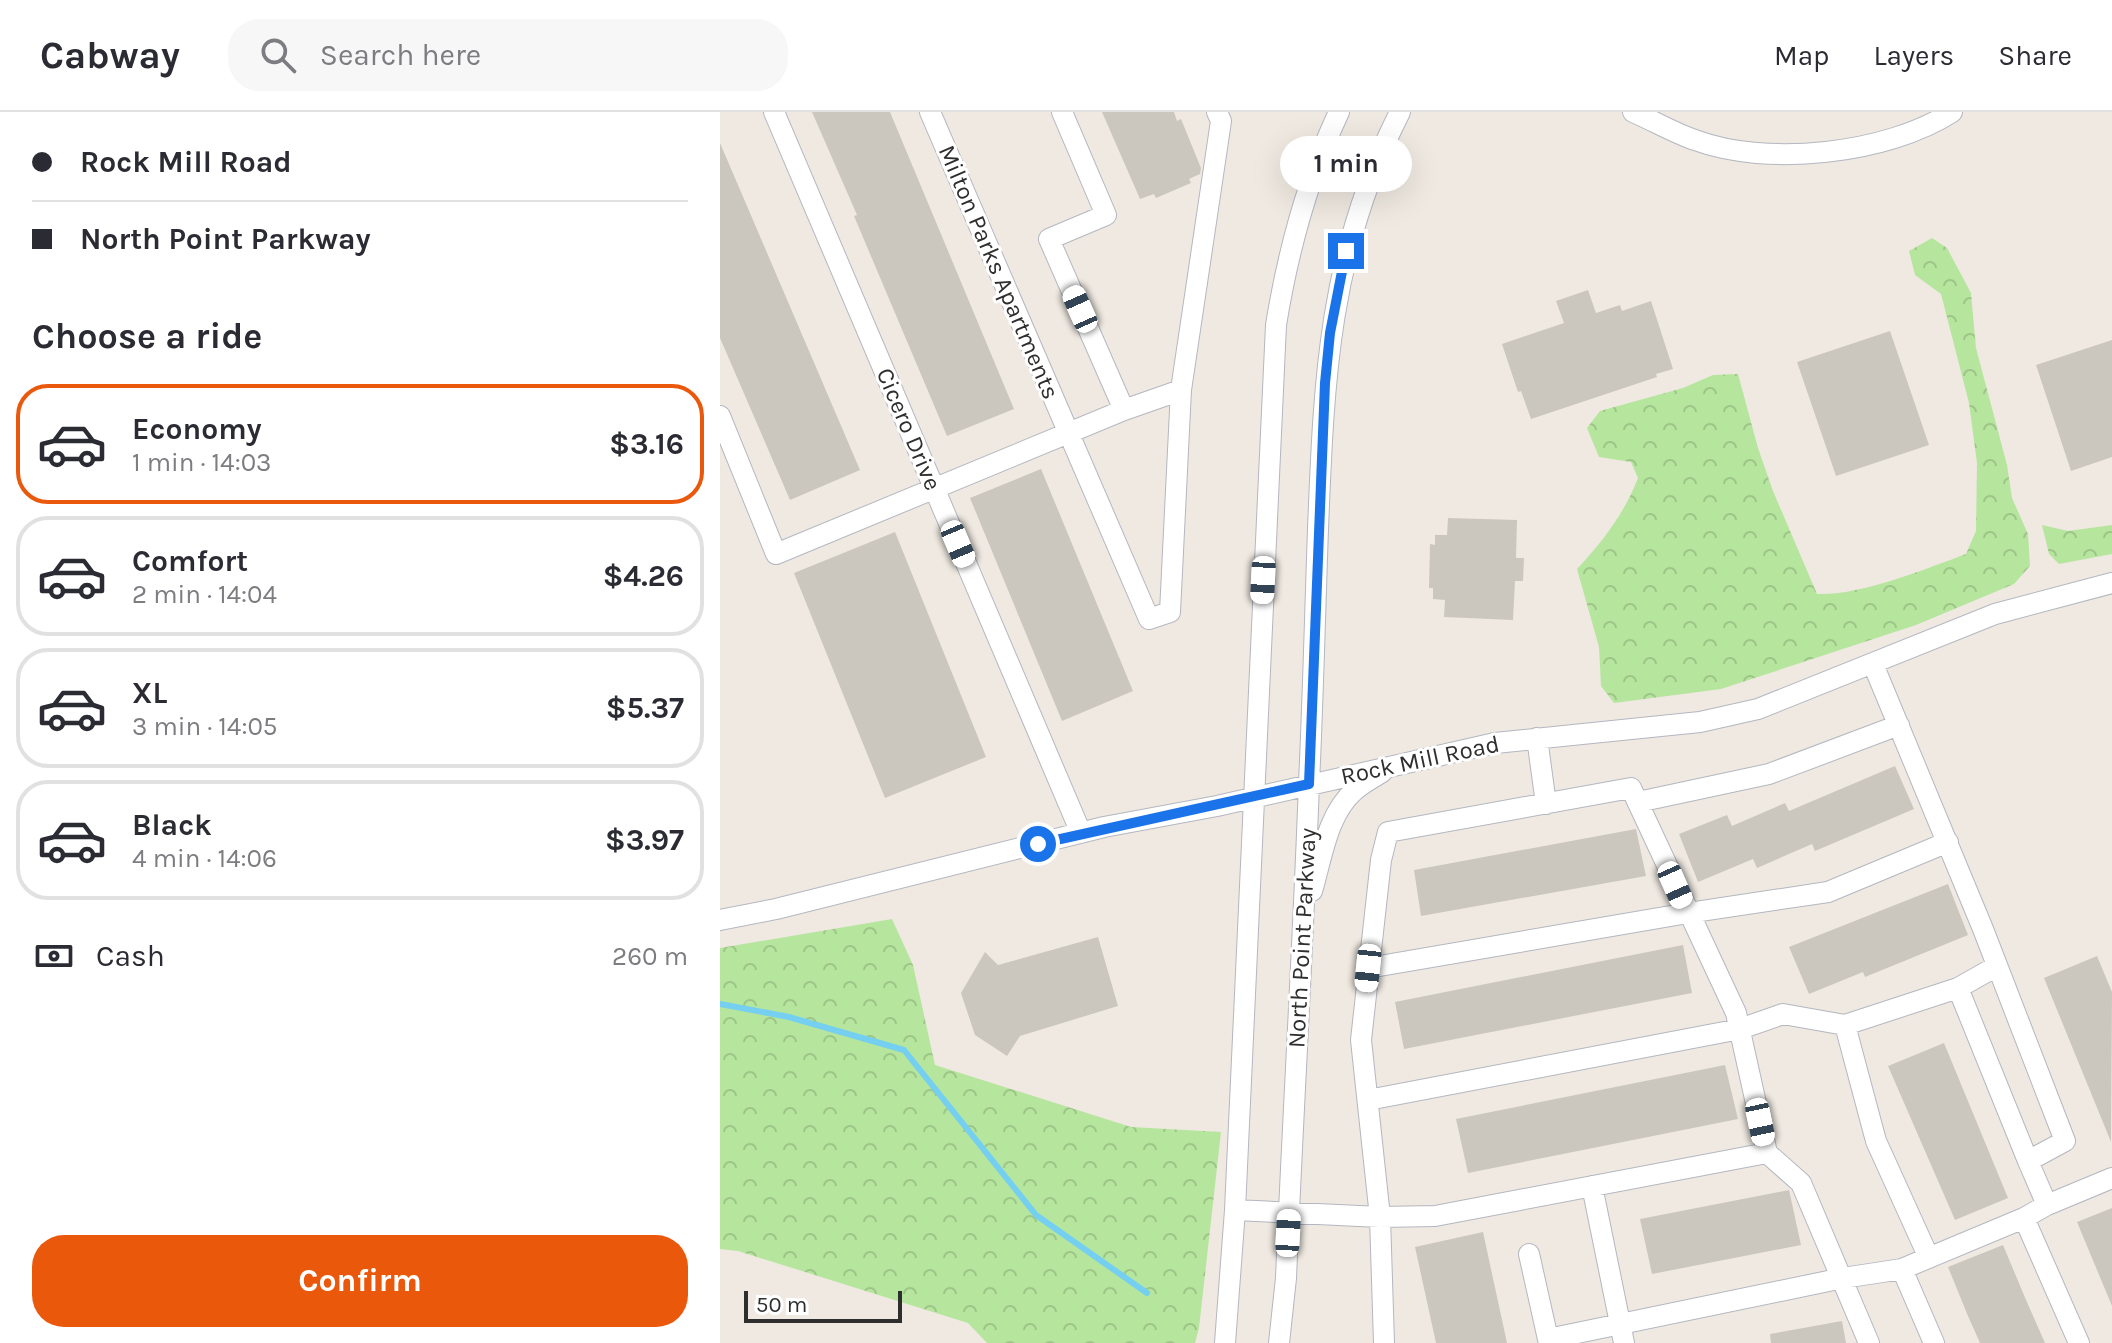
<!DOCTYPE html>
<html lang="en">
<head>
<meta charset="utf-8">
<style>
	body { margin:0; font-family:Karla,sans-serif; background:#f7f7f7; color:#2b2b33; height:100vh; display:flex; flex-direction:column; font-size:30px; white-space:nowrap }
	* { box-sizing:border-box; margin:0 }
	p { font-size:26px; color:#7c7c81 }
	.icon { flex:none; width:44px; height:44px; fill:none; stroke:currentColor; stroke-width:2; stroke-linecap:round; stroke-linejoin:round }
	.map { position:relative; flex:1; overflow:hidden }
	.drawer { display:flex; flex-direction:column; background:#fff; width:720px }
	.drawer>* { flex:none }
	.top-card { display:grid; align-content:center; height:176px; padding:0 32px; background:#fff }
	.scale { position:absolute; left:24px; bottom:20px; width:158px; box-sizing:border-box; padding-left:8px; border:4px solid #2e2e2e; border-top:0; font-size:22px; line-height:28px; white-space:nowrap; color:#2e2e2e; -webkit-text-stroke:6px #fff; paint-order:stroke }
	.end { position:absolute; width:36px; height:36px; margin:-18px; border:10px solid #1a73e8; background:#fff; box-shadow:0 0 0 4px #fff }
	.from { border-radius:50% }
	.bubble { position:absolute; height:56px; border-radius:28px; background:#fff; box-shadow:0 8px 32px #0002; font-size:26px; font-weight:700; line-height:56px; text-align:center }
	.car { position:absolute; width:24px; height:48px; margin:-24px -12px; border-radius:10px; box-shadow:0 0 6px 2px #0007; background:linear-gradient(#fff 24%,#345 0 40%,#fff 0 76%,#345 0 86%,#fff 0) }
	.top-card b { display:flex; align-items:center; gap:28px; height:76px; font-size:30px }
	.top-card b+b { border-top:2px solid #e1e1e2 }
	.top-card i { width:20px; height:20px; background:#2b2b33 }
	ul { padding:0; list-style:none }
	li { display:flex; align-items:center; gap:24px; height:120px; margin:0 16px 12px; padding:0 16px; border:4px solid #e1e1e2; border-radius:32px }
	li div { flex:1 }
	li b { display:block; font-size:30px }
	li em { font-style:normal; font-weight:700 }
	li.active { border-color:#ea580c }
	li>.icon { width:72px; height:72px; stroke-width:1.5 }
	h2 { padding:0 32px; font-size:36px; line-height:96px }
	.pay { display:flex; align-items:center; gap:20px; height:88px; padding:0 32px; font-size:30px }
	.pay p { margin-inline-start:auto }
	.button { display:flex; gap:16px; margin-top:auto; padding:16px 32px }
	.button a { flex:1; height:92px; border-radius:32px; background:#ea580c; color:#fff; font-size:32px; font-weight:700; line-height:92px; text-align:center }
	header { display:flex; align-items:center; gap:48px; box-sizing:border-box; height:112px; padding:0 40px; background:#fff; border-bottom:2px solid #e1e1e2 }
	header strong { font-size:38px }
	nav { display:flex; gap:44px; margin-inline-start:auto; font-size:28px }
	.search { width:560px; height:72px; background:#f7f7f7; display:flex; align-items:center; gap:20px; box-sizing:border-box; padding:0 28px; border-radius:32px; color:#7c7c81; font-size:30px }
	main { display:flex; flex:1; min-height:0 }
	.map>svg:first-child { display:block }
	.forest { fill:url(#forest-crowns) }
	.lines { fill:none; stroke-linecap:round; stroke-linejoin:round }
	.stream { stroke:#75cff0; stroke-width:6 }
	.building { fill:#cbc7bf }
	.minor-casing { stroke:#b4b7c1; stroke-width:22 }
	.minor { stroke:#fff; stroke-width:20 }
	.route { stroke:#1a73e8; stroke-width:10 }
	.labels { text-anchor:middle; stroke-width:6; stroke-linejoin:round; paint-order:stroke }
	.street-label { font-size:24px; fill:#2e2e2e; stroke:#fff }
</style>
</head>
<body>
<header>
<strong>Cabway</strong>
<div class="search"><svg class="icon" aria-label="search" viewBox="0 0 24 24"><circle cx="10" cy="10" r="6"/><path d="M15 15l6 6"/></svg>Search here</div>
<nav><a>Map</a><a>Layers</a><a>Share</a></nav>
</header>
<main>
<section class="drawer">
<div class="top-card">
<b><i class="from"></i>Rock Mill Road</b>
<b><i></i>North Point Parkway</b>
</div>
<h2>Choose a ride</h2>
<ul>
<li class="active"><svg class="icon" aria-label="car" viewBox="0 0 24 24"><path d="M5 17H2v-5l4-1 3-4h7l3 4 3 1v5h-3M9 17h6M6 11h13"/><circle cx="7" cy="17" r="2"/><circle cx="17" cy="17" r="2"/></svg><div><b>Economy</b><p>1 min · 14:03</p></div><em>$3.16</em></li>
<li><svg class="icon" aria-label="car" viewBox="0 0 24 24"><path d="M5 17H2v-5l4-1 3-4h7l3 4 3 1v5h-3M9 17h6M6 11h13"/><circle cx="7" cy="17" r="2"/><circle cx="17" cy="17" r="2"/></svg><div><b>Comfort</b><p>2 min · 14:04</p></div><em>$4.26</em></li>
<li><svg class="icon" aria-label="car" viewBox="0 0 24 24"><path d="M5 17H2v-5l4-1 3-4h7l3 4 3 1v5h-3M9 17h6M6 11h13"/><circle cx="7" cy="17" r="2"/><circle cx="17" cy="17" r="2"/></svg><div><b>XL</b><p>3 min · 14:05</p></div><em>$5.37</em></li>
<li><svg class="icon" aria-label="car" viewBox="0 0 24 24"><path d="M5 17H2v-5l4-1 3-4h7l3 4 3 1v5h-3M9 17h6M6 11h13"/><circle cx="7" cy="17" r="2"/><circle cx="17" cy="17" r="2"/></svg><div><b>Black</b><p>4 min · 14:06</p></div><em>$3.97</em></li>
</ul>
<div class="pay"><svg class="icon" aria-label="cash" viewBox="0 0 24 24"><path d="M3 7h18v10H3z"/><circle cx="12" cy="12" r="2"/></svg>Cash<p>260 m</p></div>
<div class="button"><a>Confirm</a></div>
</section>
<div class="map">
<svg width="1392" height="1231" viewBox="0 0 1392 1231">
	<defs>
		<pattern id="forest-crowns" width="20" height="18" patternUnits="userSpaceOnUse" patternTransform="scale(2)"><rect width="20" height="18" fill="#b6e59e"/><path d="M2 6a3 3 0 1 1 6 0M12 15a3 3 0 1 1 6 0" fill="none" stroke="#9dc588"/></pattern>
	</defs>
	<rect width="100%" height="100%" fill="#efe9e1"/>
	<!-- forest -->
	<path class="forest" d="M1212,126l15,10 24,45 5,55 31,117 5,33 16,36 2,32 -16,18 -98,41 -195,64 -107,14 -13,-17 -2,-39 -22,-78c26,-28 47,-55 61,-91l-7,-16 -32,-5 -12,-29 13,-17 83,-23 30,-13 25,-1 20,74 15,43 44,103c42,2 109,-25 149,-40l10,-23 1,-68 -8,-60 -28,-109 -26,-19 -6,-24z
		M1322,413l26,6 44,-6v29l-53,10 -10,-10z
		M172,807l21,46 22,100 196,62 90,5 -22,196 -4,15h-208l-19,-20 -230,-72 -18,-2v-301z"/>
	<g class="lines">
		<!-- stream -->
		<path class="stream" d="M0,892l69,13 115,33 132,165 111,78"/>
	</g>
	<!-- building -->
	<path class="building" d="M92,0h78l124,297 -67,27 -93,-220 3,-1z
		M382,0h72l3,9 4,-2 20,49 -1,6 -11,5 2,4 -35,15 -2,-4 -14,5z
		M0,31l140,327 -70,30 -70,-162z
		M868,178l8,23 24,-8 2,6 29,-10 22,68 -17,5 1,3 -126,42 -10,-28 -3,1 -16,-48 62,-21 -8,-22z
		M1170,219l39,114 -93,31 -39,-114z
		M1392,228v117l-41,14 -35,-106z
		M321,357l92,222 -71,30 -92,-223z
		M728,406l69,2 -1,38h8l-1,23h-8l-2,39 -69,-3 1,-17 -12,-1v-11h-4l1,-44 5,1v-10h12z
		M175,420l91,225 -101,41 -91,-225z
		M1175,654l19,43 -99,42 -3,-7 -55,24 -4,-9 -55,23 -19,-48 48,-19 5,11 53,-23 4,8z
		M916,717l10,47 -225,40 -7,-46z
		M1228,772l20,51 -103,42 -2,-5 -54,22 -20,-47z
		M378,825l20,69 -98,30 -13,20 -32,-21 -14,-42 24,-41 13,13z
		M963,833l9,48 -288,56 -9,-47z
		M1377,844l15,36 -1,150 -67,-164z
		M1224,931l64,155 -53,22 -67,-154z
		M1005,953l13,54 -270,54 -12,-54z
		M1069,1078l12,55 -149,29 -12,-55z
		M1392,1096v98l-35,-84z
		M763,1120l24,111h-71l-21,-96z
		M1283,1133l23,55 19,43h-65l-12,-27 -20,-49z
		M1122,1209l4,22h-75l-1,-9z"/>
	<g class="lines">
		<defs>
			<path id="minor" d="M54,0l307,721
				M210,0l219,507 21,-7 11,-222 40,-269 -4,-9
				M342,0l44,103 -57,24 75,171
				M913,0c21,9 41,21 62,28 72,27 192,14 257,-28
				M0,304l56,138 348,-144 57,-20
				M817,626l9,66
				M918,690l131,-28 130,-49
				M592,779c10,-33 15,-77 43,-101 8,-7 18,-12 27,-18
				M0,808l56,-11 328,-82 113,-21 278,-63 205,-21 58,-13 237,-95 117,-31
				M648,856l320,-55 140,-21 120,-50
				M1238,876l39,-22
				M1125,913l31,116 53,117
				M648,988l372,-71 43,-15 62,11 113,-37 70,173 37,-20 -82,-212 -110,-265
				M1308,1049l19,44
				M872,1074l32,157
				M515,1098l145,7 55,-1 332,-63 34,30 68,160
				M809,1142l19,85
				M505,1231l10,-133 41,-885c12,-74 31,-145 63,-213
				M559,1231l7,-65c7,-165 17,-330 23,-495 4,-85 6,-169 9,-254 6,-153 11,-277 82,-417
				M664,1231l-4,-126 -19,-177 20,-180 7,-28 243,-44 105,225 31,140
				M829,1231l-1,-4 295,-61 59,-9
				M1214,1231l-32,-74 122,-51
				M1359,1231l-55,-125 23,-13 65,-27"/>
		</defs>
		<!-- minor casing -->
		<use href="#minor" class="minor-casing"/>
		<!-- minor -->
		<use href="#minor" class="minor"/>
	</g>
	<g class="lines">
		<!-- route -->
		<path class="route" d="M318,732l271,-60 16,-401 5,-50 16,-82"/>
	</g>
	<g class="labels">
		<!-- street labels -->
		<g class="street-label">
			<text transform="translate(279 160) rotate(67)" y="8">Milton Parks Apartments</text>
			<text transform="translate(189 317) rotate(67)" y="8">Cicero Drive</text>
			<text transform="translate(700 648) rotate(-12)" y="8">Rock Mill Road</text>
			<text transform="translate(582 826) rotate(-87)" y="8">North Point Parkway</text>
		</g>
	</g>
</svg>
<div class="scale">50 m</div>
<i class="end from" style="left:318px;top:732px"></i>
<i class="end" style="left:626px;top:139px"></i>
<div class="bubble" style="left:560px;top:24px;width:132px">1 min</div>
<i class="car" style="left:360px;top:197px;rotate:336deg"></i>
<i class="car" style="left:238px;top:432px;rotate:157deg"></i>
<i class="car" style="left:543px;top:468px;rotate:183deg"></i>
<i class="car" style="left:955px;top:773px;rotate:156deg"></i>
<i class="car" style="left:648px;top:856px;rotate:186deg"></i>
<i class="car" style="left:1040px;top:1010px;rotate:168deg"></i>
<i class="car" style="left:568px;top:1121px;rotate:3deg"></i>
</div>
</main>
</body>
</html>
